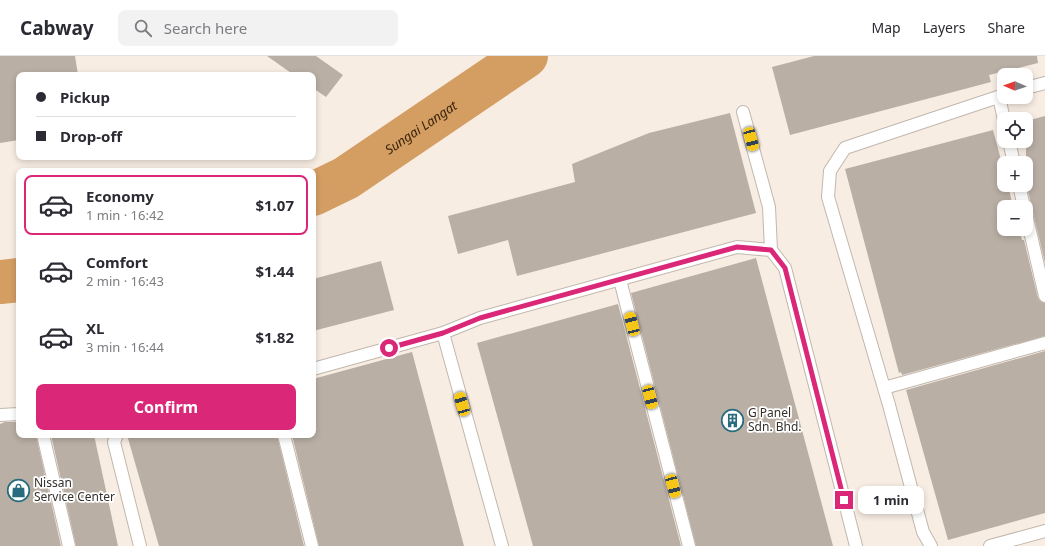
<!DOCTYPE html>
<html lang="en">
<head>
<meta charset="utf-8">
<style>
	body { margin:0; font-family:"Noto Sans",sans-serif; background:#f2f2f3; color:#2b2b33; height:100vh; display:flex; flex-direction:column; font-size:15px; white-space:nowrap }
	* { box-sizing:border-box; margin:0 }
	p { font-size:13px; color:#7c7c81 }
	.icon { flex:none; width:22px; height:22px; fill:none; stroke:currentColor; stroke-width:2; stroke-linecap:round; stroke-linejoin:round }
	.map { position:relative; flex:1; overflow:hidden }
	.panel { position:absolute; left:16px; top:112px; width:300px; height:270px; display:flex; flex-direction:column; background:#fff; border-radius:8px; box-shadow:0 2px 6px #0003 }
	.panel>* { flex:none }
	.hud { position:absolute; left:16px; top:16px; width:300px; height:88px; border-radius:8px; box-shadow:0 2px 6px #0003; display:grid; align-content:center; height:88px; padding:0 20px; background:#fff }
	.needle { width:26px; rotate:272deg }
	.buttons { position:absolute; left:997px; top:12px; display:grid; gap:8px }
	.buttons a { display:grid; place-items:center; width:36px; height:36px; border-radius:8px; background:#fff; box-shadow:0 2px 6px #0003; font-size:20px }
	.end { position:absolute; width:18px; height:18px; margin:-9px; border:5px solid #db2777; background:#fff; box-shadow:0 0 0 2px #fff }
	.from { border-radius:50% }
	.bubble { position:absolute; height:28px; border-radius:8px; background:#fff; box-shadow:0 2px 6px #0003; font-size:13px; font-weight:700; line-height:28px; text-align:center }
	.car { position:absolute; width:12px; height:24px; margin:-12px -6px; border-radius:5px; box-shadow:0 0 3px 1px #0007; background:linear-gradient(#f5c518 24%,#345 0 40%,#f5c518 0 76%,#345 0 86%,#f5c518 0) }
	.hud b { display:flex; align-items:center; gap:14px; height:38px; font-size:15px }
	.hud b+b { border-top:1px solid #e1e1e2 }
	.hud i { width:10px; height:10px; background:#2b2b33 }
	ul { padding:7px 0 0; list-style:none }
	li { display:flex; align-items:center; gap:12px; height:60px; margin:0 8px 6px; padding:0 12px; border:2px solid transparent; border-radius:8px }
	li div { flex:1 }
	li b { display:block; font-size:15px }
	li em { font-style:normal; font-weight:700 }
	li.selected { border-color:#db2777 }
	li>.icon { width:36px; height:36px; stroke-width:1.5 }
	.button { display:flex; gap:8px; margin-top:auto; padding:8px 20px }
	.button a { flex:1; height:46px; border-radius:8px; background:#db2777; color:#fff; font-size:16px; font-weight:700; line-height:46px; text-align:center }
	header { display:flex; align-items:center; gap:24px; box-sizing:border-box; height:56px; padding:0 20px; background:#fff; border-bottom:1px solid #e1e1e2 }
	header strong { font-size:19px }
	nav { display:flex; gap:22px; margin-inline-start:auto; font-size:14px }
	.search { width:280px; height:36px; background:#f2f2f3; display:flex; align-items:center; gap:10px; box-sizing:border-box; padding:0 14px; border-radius:8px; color:#7c7c81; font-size:15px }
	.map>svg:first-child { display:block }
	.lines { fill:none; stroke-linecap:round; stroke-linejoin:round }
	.river { stroke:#d49e63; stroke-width:44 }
	.building { fill:#b9afa5 }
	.lane-casing { stroke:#c1b7ad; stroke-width:14 }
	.lane { stroke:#fff; stroke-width:12 }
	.route { stroke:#db2777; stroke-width:5 }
	.labels { text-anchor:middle; stroke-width:3.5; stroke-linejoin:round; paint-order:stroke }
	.poi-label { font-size:12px; fill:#332f2b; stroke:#fff; text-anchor:start }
	.water-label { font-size:13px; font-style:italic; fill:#3a2409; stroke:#fff }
</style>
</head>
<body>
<header>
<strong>Cabway</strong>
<div class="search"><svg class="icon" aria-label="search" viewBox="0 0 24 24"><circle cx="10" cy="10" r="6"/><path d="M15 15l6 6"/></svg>Search here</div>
<nav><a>Map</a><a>Layers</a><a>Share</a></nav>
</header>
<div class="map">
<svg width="1045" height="490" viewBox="0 0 1045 490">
	<rect width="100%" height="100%" fill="#f8ede3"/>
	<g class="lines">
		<!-- river -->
		<g class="river">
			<path id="s1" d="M313,138l33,-16 180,-122"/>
			<path d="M0,226l19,-2"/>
		</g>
	</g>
	<!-- building -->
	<path class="building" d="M0,0h75l3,19h-59v65l-19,3z
		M267,0h49l27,19 -17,22 -13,-9v-13h-19z
		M814,0h223l1,7 -49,12 2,7 -201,53 -18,-68z
		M730,57l26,100 -239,63 -9,-36 -50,14 -10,-38 127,-34 -3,-18 77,-31z
		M1045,60v147l-19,-80v-62z
		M993,74l11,41v14h4l5,22h-9v22h15l3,11h2l14,58 2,3 5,2v33l-143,39 -1,-3 -2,1 -54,-204z
		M756,202l77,288h-137l-65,-253z
		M381,205l13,49 -81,21v-52z
		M618,248l63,242h-148l-56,-203z
		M1045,295v162l-97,27 -42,-150z
		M412,296l52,194h-145l-27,-111h21v-56z
		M5,366h14v13h17l25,111h-61v-122z
		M51,379h43l24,111h-42z
		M127,379h150l27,111h-145z"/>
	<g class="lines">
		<defs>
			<path id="lane" d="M1026,32l19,-5
				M999,41l5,23
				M743,56l26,95 2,43 14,18 71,278
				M1009,85l5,22
				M1019,129l5,22
				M1026,158l19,82
				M620,224l69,266
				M443,277l59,213
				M313,313l130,-36 37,-15 257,-71 34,3
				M884,332l161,-45
				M0,359l19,-1
				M43,379l26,111
				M117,379l-3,7 26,104
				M284,379l28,111
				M931,490l-8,-14 -34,-127 -61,-208 2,-26 15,-23 159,-53
				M990,490l55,-15"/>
		</defs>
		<!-- lane casing -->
		<use href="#lane" class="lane-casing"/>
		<!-- lane -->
		<use href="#lane" class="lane"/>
	</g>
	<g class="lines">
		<!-- route -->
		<path class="route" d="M389,292l54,-15 37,-15 257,-71 34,3 14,18 59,232"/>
	</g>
	<!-- icons -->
	<defs>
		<symbol id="building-ring" viewBox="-11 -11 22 22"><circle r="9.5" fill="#fff" stroke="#296c7d" stroke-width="1.5"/><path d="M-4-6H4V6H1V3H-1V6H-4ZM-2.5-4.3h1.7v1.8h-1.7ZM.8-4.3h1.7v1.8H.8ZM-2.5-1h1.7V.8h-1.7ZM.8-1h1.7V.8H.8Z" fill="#296c7d"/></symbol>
		<symbol id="shop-ring" viewBox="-11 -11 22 22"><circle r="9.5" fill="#fff" stroke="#296c7d" stroke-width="1.5"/><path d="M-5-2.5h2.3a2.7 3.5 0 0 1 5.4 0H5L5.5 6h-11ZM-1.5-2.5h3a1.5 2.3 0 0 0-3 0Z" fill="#296c7d"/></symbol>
	</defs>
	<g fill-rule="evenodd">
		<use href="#building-ring" x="720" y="352" width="25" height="25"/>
		<use href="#shop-ring" x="6" y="422" width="25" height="25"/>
	</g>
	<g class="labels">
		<!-- poi labels -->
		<g class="poi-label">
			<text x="748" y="361">G Panel<tspan x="748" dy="14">Sdn. Bhd.</tspan></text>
			<text x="34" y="431">Nissan<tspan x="34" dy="14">Service Center</tspan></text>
		</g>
		<!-- water labels -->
		<g class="water-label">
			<text dy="5" stroke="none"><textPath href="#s1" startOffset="127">Sungai Langat</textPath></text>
		</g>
	</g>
</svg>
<div class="buttons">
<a><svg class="needle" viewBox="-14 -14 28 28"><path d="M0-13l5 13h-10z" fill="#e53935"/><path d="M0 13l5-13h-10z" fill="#7c7c81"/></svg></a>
<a><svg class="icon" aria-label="locate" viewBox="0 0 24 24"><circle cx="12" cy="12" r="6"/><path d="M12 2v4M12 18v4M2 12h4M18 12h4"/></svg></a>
<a>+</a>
<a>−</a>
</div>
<i class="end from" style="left:389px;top:292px"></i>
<i class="end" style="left:844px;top:444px"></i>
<div class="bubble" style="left:858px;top:430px;width:66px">1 min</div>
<i class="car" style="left:751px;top:83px;rotate:165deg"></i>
<i class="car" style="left:632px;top:268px;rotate:346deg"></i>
<i class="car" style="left:650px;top:341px;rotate:166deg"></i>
<i class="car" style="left:462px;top:348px;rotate:344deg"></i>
<i class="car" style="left:673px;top:430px;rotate:165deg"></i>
<div class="hud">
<b><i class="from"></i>Pickup</b>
<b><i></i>Drop-off</b>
</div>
<section class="panel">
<ul>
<li class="selected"><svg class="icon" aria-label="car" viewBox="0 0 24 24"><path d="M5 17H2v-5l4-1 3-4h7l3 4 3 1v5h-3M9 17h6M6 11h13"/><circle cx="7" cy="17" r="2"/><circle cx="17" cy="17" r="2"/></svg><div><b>Economy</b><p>1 min · 16:42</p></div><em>$1.07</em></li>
<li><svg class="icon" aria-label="car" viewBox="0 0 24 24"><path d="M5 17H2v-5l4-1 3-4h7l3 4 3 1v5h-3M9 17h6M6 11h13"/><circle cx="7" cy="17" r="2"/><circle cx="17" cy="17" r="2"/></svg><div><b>Comfort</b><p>2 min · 16:43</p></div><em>$1.44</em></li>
<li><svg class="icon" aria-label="car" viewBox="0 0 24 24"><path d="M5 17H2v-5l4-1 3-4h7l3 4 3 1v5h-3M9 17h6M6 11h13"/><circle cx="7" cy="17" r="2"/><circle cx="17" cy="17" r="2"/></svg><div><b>XL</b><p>3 min · 16:44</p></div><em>$1.82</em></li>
</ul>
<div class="button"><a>Confirm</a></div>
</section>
</div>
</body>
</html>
